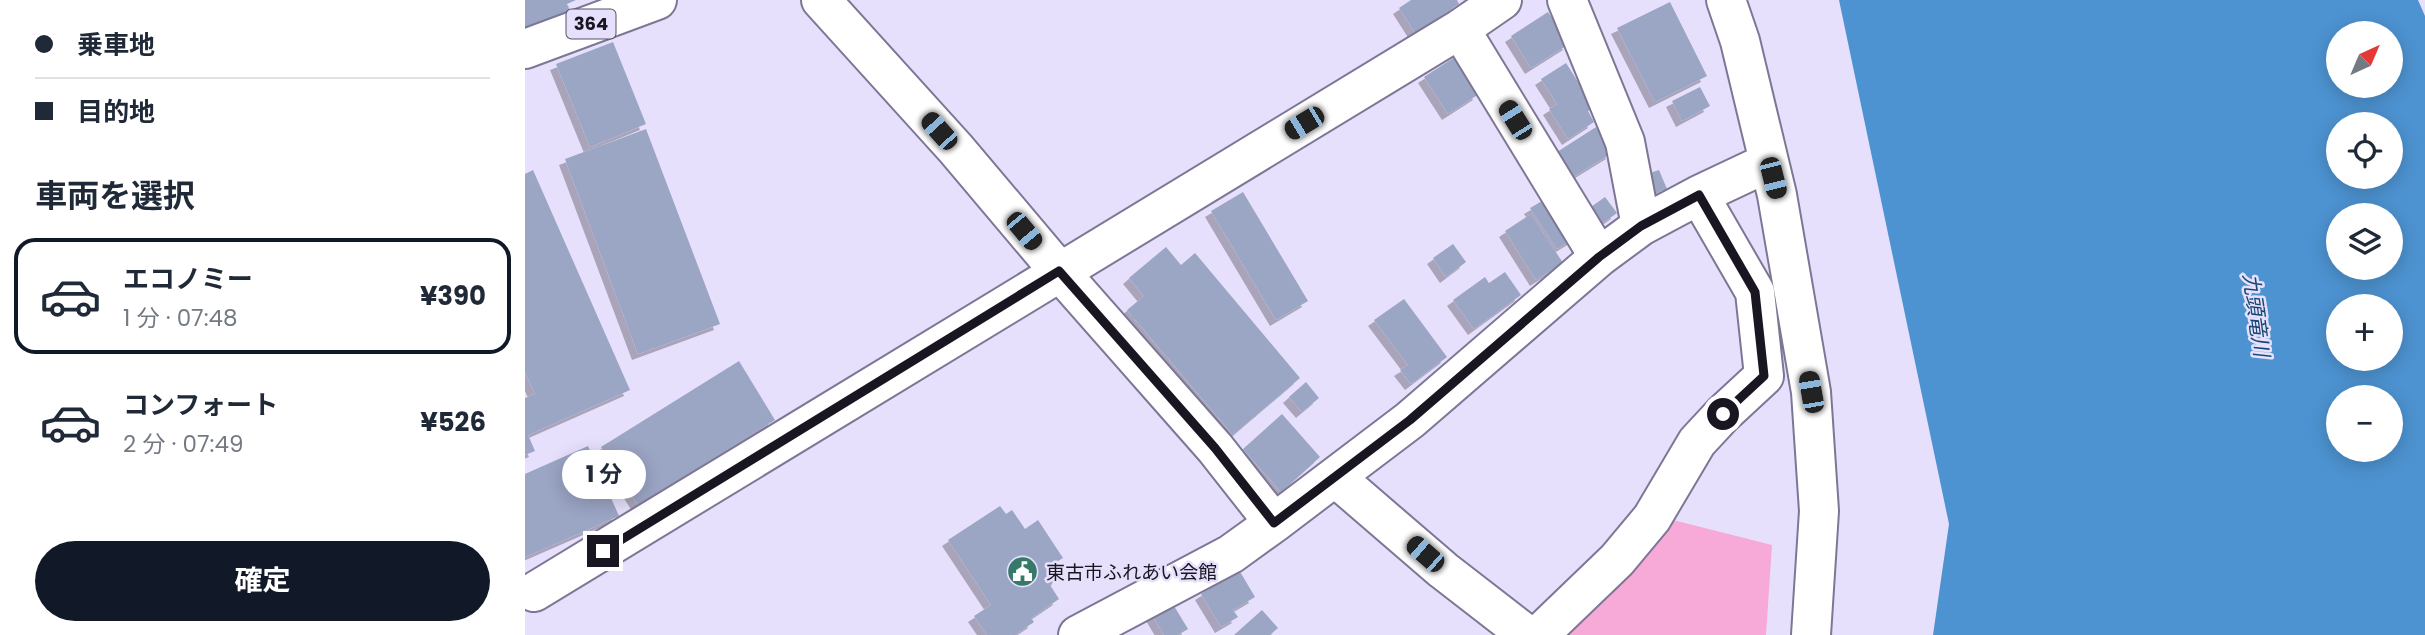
<!DOCTYPE html>
<html lang="ja">
<head>
<meta charset="utf-8">
<style>
	body { margin:0; font-family:Poppins,"Noto Sans JP",sans-serif; background:#f6f6f7; color:#1f2937; height:100vh; display:flex; flex-direction:column; font-size:26px; white-space:nowrap }
	* { box-sizing:border-box; margin:0 }
	p { font-size:23px; color:#747a83 }
	.icon { flex:none; width:38px; height:38px; fill:none; stroke:currentColor; stroke-width:2; stroke-linecap:round; stroke-linejoin:round }
	.map { position:relative; flex:1; overflow:hidden }
	.details { display:flex; flex-direction:column; background:#fff; width:525px }
	.details>* { flex:none }
	.top-card { display:grid; align-content:center; height:154px; padding:0 35px; background:#fff }
	.needle { width:46px; rotate:44deg }
	.controls { position:absolute; left:1801px; top:21px; display:grid; gap:14px }
	.controls a { display:grid; place-items:center; width:77px; height:77px; border-radius:50%; background:#fff; box-shadow:0 4px 18px #0003; font-size:35px }
	.end { position:absolute; width:32px; height:32px; margin:-16px; border:9px solid #191622; background:#fff; box-shadow:0 0 0 4px #fff }
	.from { border-radius:50% }
	.bubble { position:absolute; height:49px; border-radius:24px; background:#fff; box-shadow:0 4px 18px #0003; font-size:23px; font-weight:700; line-height:49px; text-align:center }
	.car { position:absolute; width:21px; height:42px; margin:-21px -10px; border-radius:9px; box-shadow:0 0 5px 2px #0007; background:linear-gradient(#222 24%,#8ab4d8 0 40%,#222 0 76%,#8ab4d8 0 86%,#222 0) }
	.top-card b { display:flex; align-items:center; gap:24px; height:66px; font-size:26px }
	.top-card b+b { border-top:2px solid #e0e1e3 }
	.top-card i { width:18px; height:18px; background:#1f2937 }
	ul { padding:0; list-style:none }
	li { display:flex; align-items:center; gap:21px; height:116px; margin:0 14px 10px; padding:0 21px; border:4px solid transparent; border-radius:21px }
	li div { flex:1 }
	li b { display:block; font-size:26px }
	li em { font-style:normal; font-weight:700 }
	li.active { border-color:#111827 }
	li>.icon { width:63px; height:63px; stroke-width:1.5 }
	h2 { padding:0 35px; font-size:32px; line-height:84px }
	.action { display:flex; gap:14px; margin-top:auto; padding:14px 35px }
	.action a { flex:1; height:80px; border-radius:42px; background:#111827; color:#fff; font-size:28px; font-weight:700; line-height:80px; text-align:center }
	main { display:flex; flex:1; min-height:0 }
	.map>svg:first-child { display:block }
	.green { fill:#f7a9d7 }
	.water { fill:#4d93d1; fill-rule:evenodd }
	.building { fill:#9ba5c4; filter:url(#shadow) }
	.lines { fill:none; stroke-linecap:round; stroke-linejoin:round }
	.minor-casing { stroke:#7d7695; stroke-width:42 }
	.highway-casing { stroke:#7d7695; stroke-width:42 }
	.minor { stroke:#fff; stroke-width:38 }
	.highway { stroke:#fff; stroke-width:38 }
	.route { stroke:#191622; stroke-width:9 }
	.labels { text-anchor:middle; stroke-width:5; stroke-linejoin:round; paint-order:stroke }
	.shield { fill:#e6e0fc; stroke:#565363; stroke-width:2 }
	.shield-label { font-size:18px; font-weight:bold; fill:#191622 }
	.poi-label { font-size:19px; fill:#191622; stroke:#e6e0fc; text-anchor:start }
	.water-label { font-size:21px; font-style:italic; fill:#144771; stroke:#e6e0fc }
</style>
</head>
<body>
<main>
<section class="details">
<div class="top-card">
<b><i class="from"></i>乗車地</b>
<b><i></i>目的地</b>
</div>
<h2>車両を選択</h2>
<ul>
<li class="active"><svg class="icon" aria-label="car" viewBox="0 0 24 24"><path d="M5 17H2v-5l4-1 3-4h7l3 4 3 1v5h-3M9 17h6M6 11h13"/><circle cx="7" cy="17" r="2"/><circle cx="17" cy="17" r="2"/></svg><div><b>エコノミー</b><p>1 分 · 07:48</p></div><em>¥390</em></li>
<li><svg class="icon" aria-label="car" viewBox="0 0 24 24"><path d="M5 17H2v-5l4-1 3-4h7l3 4 3 1v5h-3M9 17h6M6 11h13"/><circle cx="7" cy="17" r="2"/><circle cx="17" cy="17" r="2"/></svg><div><b>コンフォート</b><p>2 分 · 07:49</p></div><em>¥526</em></li>
</ul>
<div class="action"><a>確定</a></div>
</section>
<div class="map">
<svg width="1900" height="635" viewBox="0 0 1900 635">
	<defs>
		<filter id="shadow"><feDropShadow dx="-6" dy="6" stdDeviation="0" flood-color="#0004"/></filter>
	</defs>
	<rect width="100%" height="100%" fill="#e6e0fc"/>
	<!-- green -->
	<path class="green" d="M1136,517l111,28 -6,90h-220z"/>
	<!-- water -->
	<path class="water" d="M1314,0h579l7,16v619h-492l16,-111zM1813,33h53v53h-53zM1813,124h53v53h-53zM1813,215h53v53h-53zM1813,306h53v53h-53zM1813,397h53v53h-53z"/>
	<!-- building -->
	<path class="building" d="M0,0h51l-9,4 4,9 -46,18z
		M886,0h46l2,4 -44,29 -16,-25z
		M1145,2l37,74 -52,26 -38,-74z
		M1023,12l21,32 -38,24 -20,-32z
		M88,42l33,82 -56,23 -34,-83z
		M930,57l24,37 -31,20 -24,-37z
		M1041,63l28,44 -6,4 6,11 -26,17 -19,-30 8,-5 -16,-25z
		M1175,87l10,19 -28,15 -10,-20z
		M1071,127l16,26 -39,24 -16,-25z
		M121,129l74,195 -82,30 -73,-195z
		M8,170l97,220 -102,45 7,16 -10,4v-57l10,-4 -10,-22v-198z
		M1134,170l8,19 -13,5 -7,-20z
		M718,192l65,109 -32,19 -65,-109z
		M1024,197l26,41 -18,11 -27,-41z
		M1080,197l12,16 -18,13 -11,-17z
		M1006,214l32,49 -27,17 -31,-49z
		M928,244l13,18 -20,15 -13,-19z
		M641,247l15,18 14,-12 105,125 -67,57 -106,-125 17,-14 -15,-18z
		M980,272l16,23 -47,34 -21,-29 32,-23 4,6z
		M879,299l43,58 -36,27 -11,-14 8,-5 -34,-45z
		M214,361l36,59 -137,85 -37,-58z
		M781,382l13,16 -17,14 -13,-15z
		M757,414l38,43 -39,35 -38,-43z
		M63,446l31,70 -94,41v-83z
		M475,506l6,8 6,-4 13,19 13,-9 25,38 -13,8 8,13 -8,6 9,14 -28,19 3,4 -19,13h-28l-13,-19 17,-11 -43,-65z
		M714,570l16,27 -22,13 5,7 -17,10 -20,-33z
		M646,601l17,28 -10,6h-14l-13,-22z
		M737,610l16,18 -8,7h-36z"/>
	<g class="lines">
		<defs>
			<path id="minor" d="M296,0l135,149 103,122 156,177 59,75
				M1201,0l14,41 37,154 34,197 8,119 -8,124
				M935,29l139,228
				M1116,226l58,-31 70,-33
				M810,477l108,93 84,65
				M9,592l926,-563 42,-29
				M553,635l153,-81 43,-31 136,-103 189,-163 42,-31 -16,-84 -58,-142
				M1014,635l78,-75 35,-42 45,-76 26,-28 41,-38 -9,-84 -56,-97"/>
			<path id="highway" d="M0,49l132,-49"/>
		</defs>
		<!-- minor casing -->
		<use href="#minor" class="minor-casing"/>
		<!-- highway casing -->
		<use href="#highway" class="highway-casing"/>
		<!-- minor -->
		<use href="#minor" class="minor"/>
		<!-- highway -->
		<use href="#highway" class="highway"/>
	</g>
	<g class="lines">
		<!-- route -->
		<path class="route" d="M78,551l456,-280 156,177 59,75 136,-103 189,-163 42,-31 58,-31 56,97 9,84 -41,38"/>
	</g>
	<!-- icons -->
	<defs>
		<symbol id="civic-disc" viewBox="-11 -11 22 22"><circle r="9.5" fill="#377969" stroke="#e6e0fc"/><path d="M-.6-6.5H3V-4.5H.6V-3L4-1V1h2V6H-6V1h2V-1L-.6-3ZM-1.2 2.5V6h2.4V2.5Z" fill="#fff"/></symbol>
	</defs>
	<g fill-rule="evenodd">
		<use href="#civic-disc" x="480" y="554" width="35" height="35"/>
	</g>
	<g class="labels">
		<!-- shield labels -->
		<rect class="shield" x="41.5" y="9.5" width="49" height="29" rx="5"/>
		<g class="shield-label">
			<text x="66" y="30">364</text>
		</g>
		<!-- poi labels -->
		<g class="poi-label">
			<text x="521" y="579">東古市ふれあい会館</text>
		</g>
		<!-- water labels -->
		<g class="water-label">
			<text transform="translate(1731 315) rotate(82)" y="7">九頭竜川</text>
		</g>
	</g>
</svg>
<div class="controls">
<a><svg class="needle" viewBox="-14 -14 28 28"><path d="M0-13l5 13h-10z" fill="#e53935"/><path d="M0 13l5-13h-10z" fill="#747a83"/></svg></a>
<a><svg class="icon" aria-label="locate" viewBox="0 0 24 24"><circle cx="12" cy="12" r="6"/><path d="M12 2v4M12 18v4M2 12h4M18 12h4"/></svg></a>
<a><svg class="icon" aria-label="layers" viewBox="0 0 24 24"><path d="M12 4l9 5-9 5-9-5zM3 14l9 5 9-5"/></svg></a>
<a>+</a>
<a>−</a>
</div>
<i class="end from" style="left:1198px;top:414px"></i>
<i class="end" style="left:78px;top:551px"></i>
<div class="bubble" style="left:37px;top:450px;width:84px">1 分</div>
<i class="car" style="left:990px;top:120px;rotate:328deg"></i>
<i class="car" style="left:779px;top:123px;rotate:239deg"></i>
<i class="car" style="left:414px;top:131px;rotate:318deg"></i>
<i class="car" style="left:1248px;top:178px;rotate:166deg"></i>
<i class="car" style="left:499px;top:231px;rotate:140deg"></i>
<i class="car" style="left:1286px;top:392px;rotate:350deg"></i>
<i class="car" style="left:900px;top:554px;rotate:311deg"></i>
</div>
</main>
</body>
</html>
